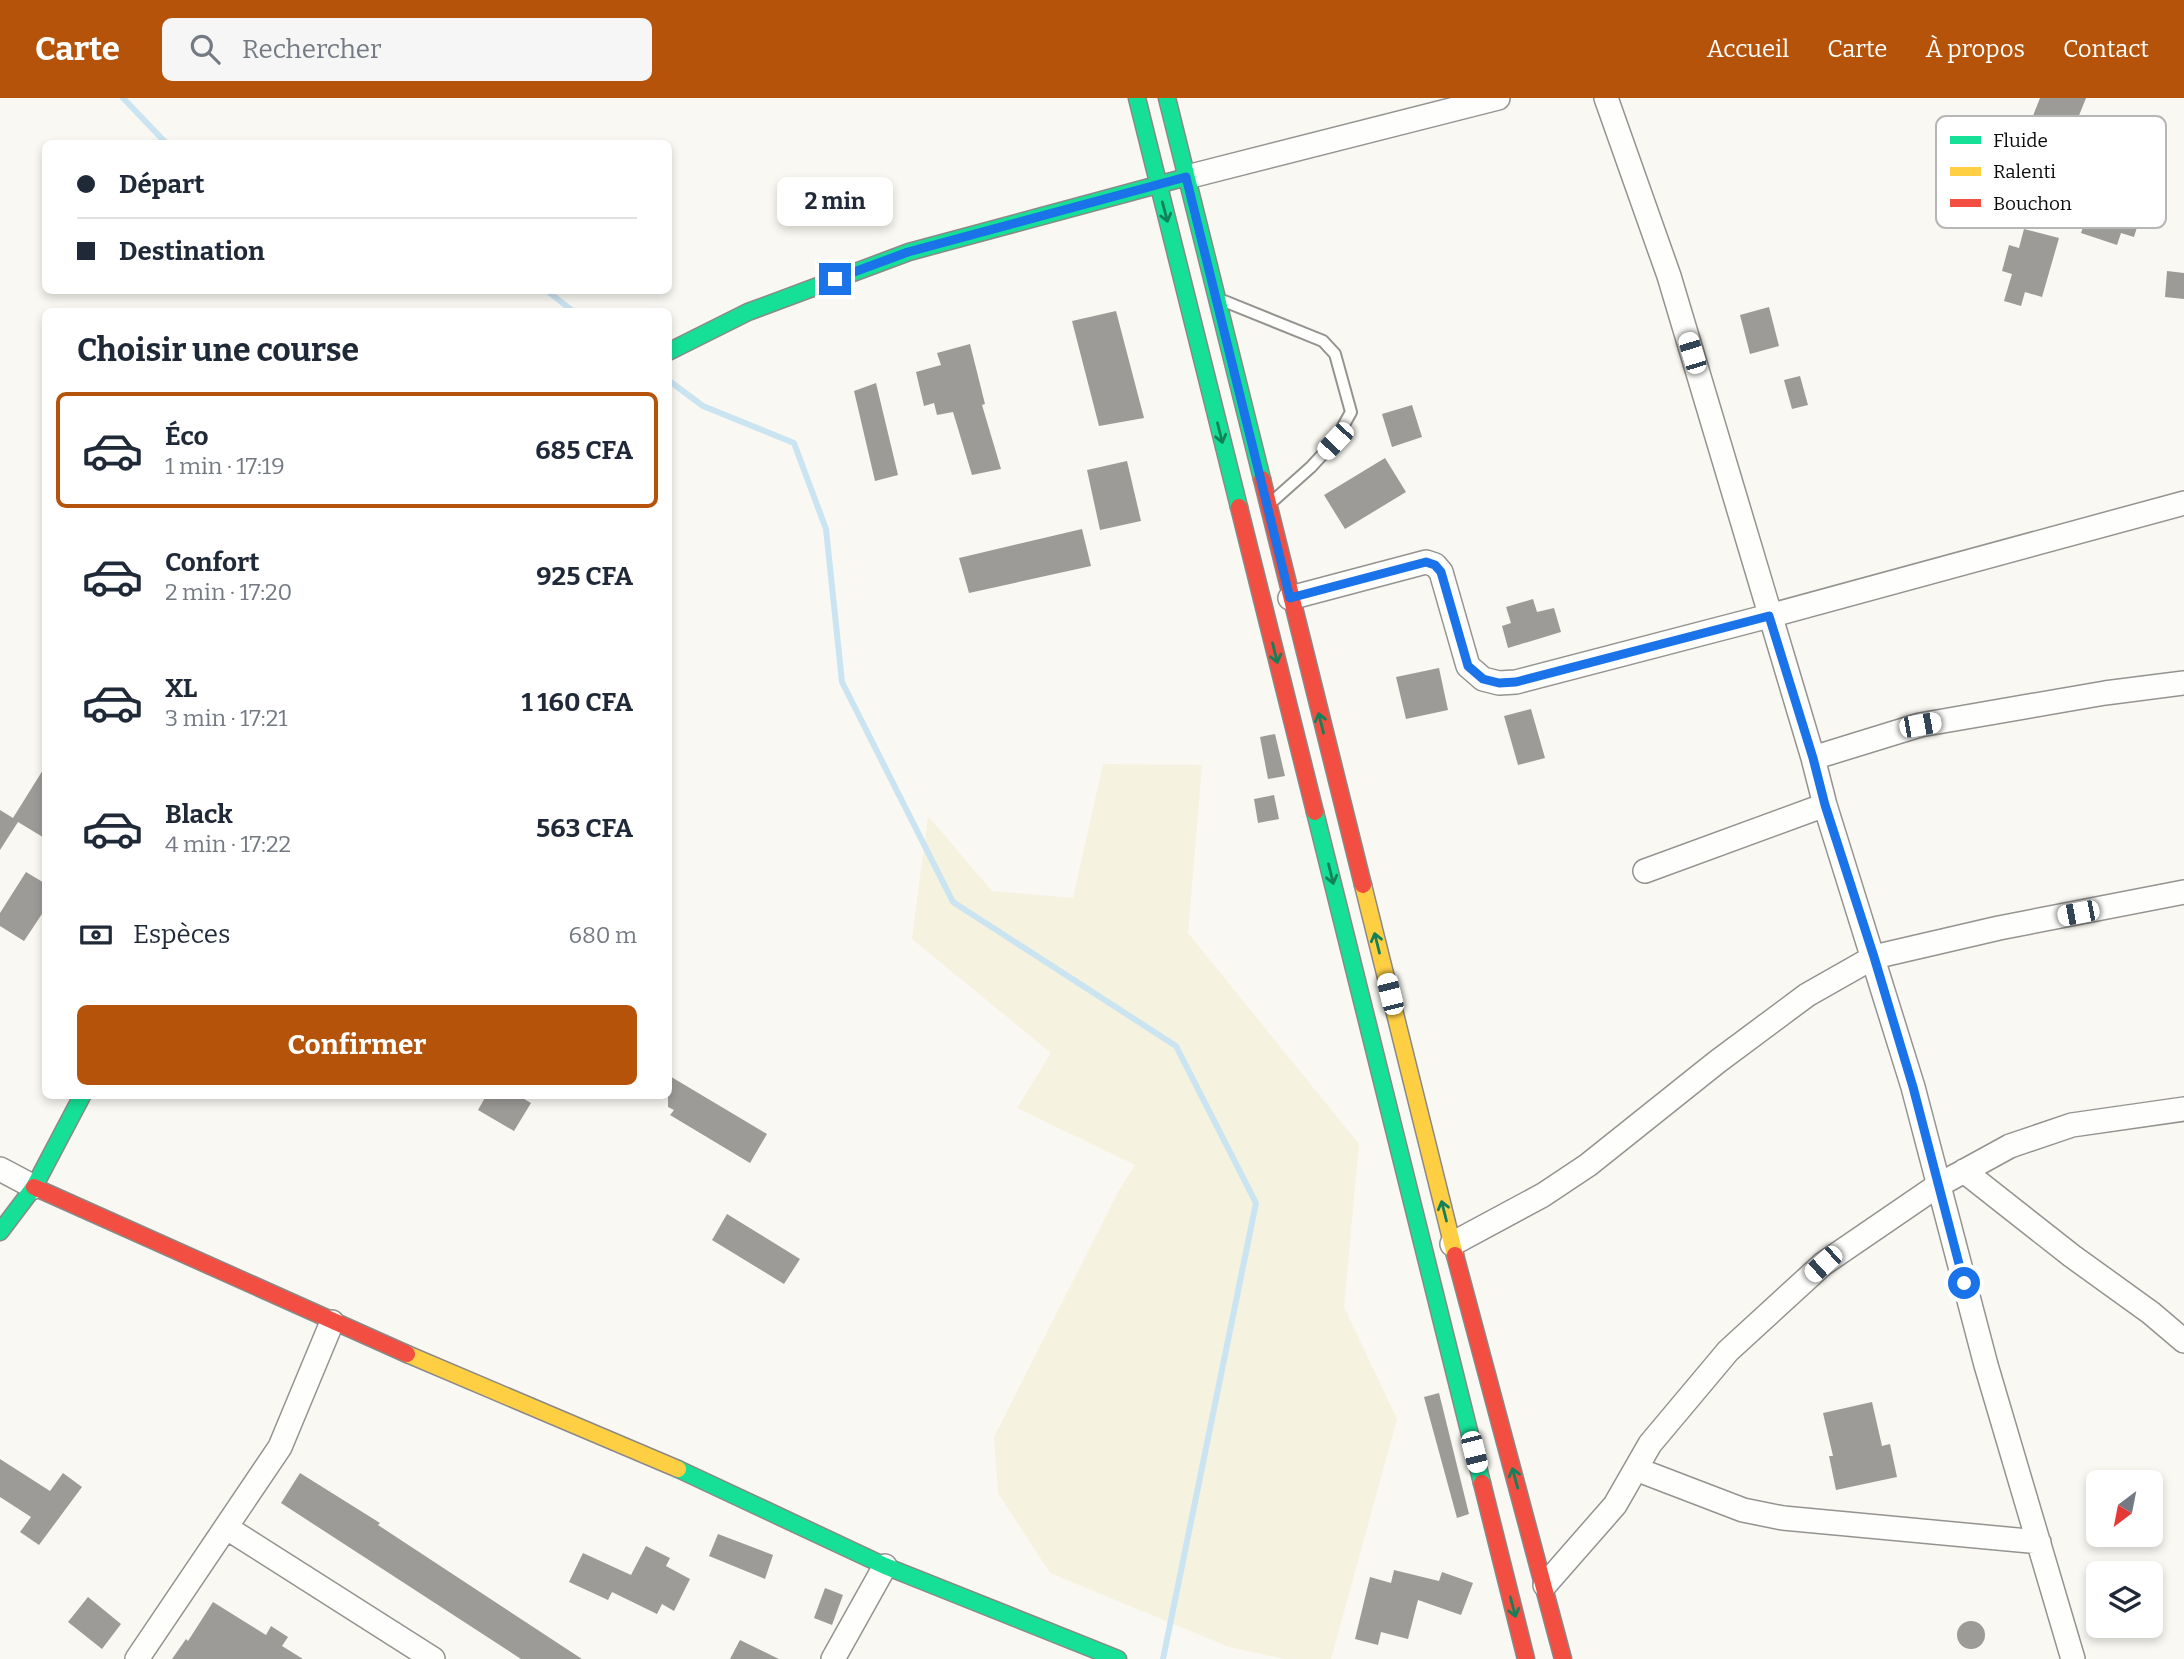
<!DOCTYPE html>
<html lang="fr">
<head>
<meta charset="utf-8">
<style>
	body { margin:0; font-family:Bitter,serif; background:#f6f6f7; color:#1f2937; height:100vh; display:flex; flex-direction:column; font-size:26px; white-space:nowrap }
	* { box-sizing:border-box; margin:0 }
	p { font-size:23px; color:#747a83 }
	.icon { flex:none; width:38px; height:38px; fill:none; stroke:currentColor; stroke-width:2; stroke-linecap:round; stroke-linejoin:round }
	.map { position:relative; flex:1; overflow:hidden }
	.sheet { position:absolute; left:42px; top:210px; width:630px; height:791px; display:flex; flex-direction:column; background:#fff; border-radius:10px; box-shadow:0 4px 10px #0003 }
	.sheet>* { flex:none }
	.guide { position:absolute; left:42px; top:42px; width:630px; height:154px; border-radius:10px; box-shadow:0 4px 10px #0003; display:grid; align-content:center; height:154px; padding:0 35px; background:#fff }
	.needle { width:46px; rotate:212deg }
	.buttons { position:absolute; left:2086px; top:1372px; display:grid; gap:14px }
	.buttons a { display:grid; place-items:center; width:77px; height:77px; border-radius:10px; background:#fff; box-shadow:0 4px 10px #0003; font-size:35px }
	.end { position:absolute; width:32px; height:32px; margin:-16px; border:9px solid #1a73e8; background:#fff; box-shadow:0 0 0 4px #fff }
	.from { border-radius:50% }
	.bubble { position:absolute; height:49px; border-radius:10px; background:#fff; box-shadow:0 4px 10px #0003; font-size:23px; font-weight:700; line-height:49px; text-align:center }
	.car { position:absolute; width:21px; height:42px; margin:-21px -10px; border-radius:9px; box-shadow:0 0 5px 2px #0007; background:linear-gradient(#fff 24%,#345 0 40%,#fff 0 76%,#345 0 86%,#fff 0) }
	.guide b { display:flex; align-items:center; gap:24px; height:66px; font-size:26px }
	.guide b+b { border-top:2px solid #e0e1e3 }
	.guide i { width:18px; height:18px; background:#1f2937 }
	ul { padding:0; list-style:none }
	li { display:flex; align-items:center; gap:21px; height:116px; margin:0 14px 10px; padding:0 21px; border:4px solid transparent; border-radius:10px }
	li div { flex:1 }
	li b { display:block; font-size:26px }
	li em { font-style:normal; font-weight:700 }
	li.current { border-color:#b45309 }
	li>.icon { width:63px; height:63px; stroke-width:1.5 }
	h2 { padding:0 35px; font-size:32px; line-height:84px }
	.pay { display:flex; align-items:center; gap:18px; height:77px; padding:0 35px; font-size:26px }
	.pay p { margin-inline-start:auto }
	.cta { display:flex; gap:14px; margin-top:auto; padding:14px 35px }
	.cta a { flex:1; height:80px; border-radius:10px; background:#b45309; color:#fff; font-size:28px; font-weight:700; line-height:80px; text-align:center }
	header { display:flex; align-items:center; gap:42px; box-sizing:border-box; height:98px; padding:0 35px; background:#b45309; color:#fff }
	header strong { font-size:33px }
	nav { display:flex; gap:38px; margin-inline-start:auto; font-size:24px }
	.search { width:490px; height:63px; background:#f6f6f7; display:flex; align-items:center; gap:18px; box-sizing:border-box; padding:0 24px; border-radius:10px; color:#747a83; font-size:26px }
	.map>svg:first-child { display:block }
	.farmland { fill:#f5f2df }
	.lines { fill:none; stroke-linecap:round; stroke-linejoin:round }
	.stream { stroke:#cbe4f1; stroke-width:6 }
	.building { fill:#9d9b97 }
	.lane-casing { stroke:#949390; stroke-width:14 }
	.street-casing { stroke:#949390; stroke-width:26 }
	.fast-casing { stroke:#8a8987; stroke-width:19 }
	.slow-casing { stroke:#8a8987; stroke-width:19 }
	.jam-casing { stroke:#8a8987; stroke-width:19 }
	.lane { stroke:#fefefd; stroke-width:10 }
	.street { stroke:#fefefd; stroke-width:23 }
	.fast { stroke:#16e098; stroke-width:16 }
	.slow { stroke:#ffcf43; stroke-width:16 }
	.jam { stroke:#f24e42; stroke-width:16 }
	.oneway { stroke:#128159 }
	.route { stroke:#1a73e8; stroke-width:9 }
	.key { fill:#fff; stroke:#b6b6b6; stroke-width:2 }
	.key-label { font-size:19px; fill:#0d0d0d }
</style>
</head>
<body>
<header>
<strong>Carte</strong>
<div class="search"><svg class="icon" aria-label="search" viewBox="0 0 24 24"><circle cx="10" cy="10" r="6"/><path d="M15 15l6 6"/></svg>Rechercher</div>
<nav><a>Accueil</a><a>Carte</a><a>À propos</a><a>Contact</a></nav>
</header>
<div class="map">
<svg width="2184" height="1561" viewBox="0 0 2184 1561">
	<rect width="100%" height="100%" fill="#faf8f2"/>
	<!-- farmland -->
	<path class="farmland" d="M1103,666l99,1 -14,168 171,211 -15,163 53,112 -66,240h-46l-56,-12 -179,-74 -52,-80 -4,-56 124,-245 17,-27 -118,-57 34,-55 -139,-114 16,-123 64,75 81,7z"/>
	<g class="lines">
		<!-- stream -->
		<path class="stream" d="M123,0l44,46
			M546,192l28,22
			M668,282l35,26 91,37 32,86 16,153 111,220 223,144 80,157 -93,456"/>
	</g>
	<!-- building -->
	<path class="building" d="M2040,0h46l-12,30 -19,-7 -5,13 -21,-8z
		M2123,54l43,14 -9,30 -9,-4 -14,45 -13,-4 -4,12 -36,-12 20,-62 15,4z
		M2024,131l35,9 -17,59 -17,-5 -4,14 -17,-5 8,-27 -10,-3 7,-26 10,3z
		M2167,173l17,2v26l-19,-2z
		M1769,209l10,39 -29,8 -10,-39z
		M1116,213l28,107 -45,8 -27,-105z
		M970,246l15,60 -3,1 19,64 -29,6 -19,-63 -16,3 -3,-12 -10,3 -8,-34 25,-7 -4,-12z
		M1800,278l8,29 -16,4 -8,-29z
		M876,285l22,92 -23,6 -21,-90z
		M1412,307l10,32 -30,10 -10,-33z
		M1385,360l21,34 -61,37 -21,-34z
		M1127,363l14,60 -41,9 -13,-60z
		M1082,431l9,37 -122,27 -10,-35z
		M1533,501l4,13 17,-4 7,24 -53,16 -6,-22 9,-3 -5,-16z
		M1439,570l9,42 -42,9 -10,-42z
		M1531,611l14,49 -27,7 -14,-49z
		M1275,636l10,42 -17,3 -8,-42z
		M46,667v74l-28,-17 -18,28v-40l13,8z
		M1274,697l5,24 -21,4 -4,-24z
		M26,774l20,12v24l-22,33 -24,-15v-13z
		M668,977l99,59 -17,29 -80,-48 4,-5 -6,-3z
		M486,998h33l12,7 -17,28 -36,-21z
		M727,1116l73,45 -16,25 -72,-44z
		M1439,1295l30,121 -12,4 -33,-121z
		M1872,1304l10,44 8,-2 7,33 -61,13 -7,-34h4l-10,-43z
		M0,1361l50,32 13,-18 19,14 -43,58 -19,-13 11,-15 -31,-20z
		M300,1375l80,50 -2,2 204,134h-61l-240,-156z
		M718,1436l55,21 -8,24 -56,-23z
		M646,1448l24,12 -4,8 24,13 -16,32 -12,-7 -5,10 -45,-22 -4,8 -39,-18 14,-29 48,22z
		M1394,1472l45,11 3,-9 31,11 -12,32 -43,-15 -10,39 -27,-7 -3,13 -23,-6 15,-62 21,6z
		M825,1490l18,7 -11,30 -18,-7z
		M88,1499l33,27 -19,25 -34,-27z
		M213,1504l53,33 5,-9 17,11 -6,9 21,13h-131l14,-20 2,2z
		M1957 1537a14 14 0 1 1 28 0a14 14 0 1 1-28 0Z
		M740,1542l39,19h-49z"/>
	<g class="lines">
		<defs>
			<path id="lane" d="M1224,203l99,40 12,13 16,58 -16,29 -24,26 -37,33"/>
			<path id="street" d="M1606,0l63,178 144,482 12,47 88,282 73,278 87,294
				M1187,79l311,-79
				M1290,500l136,-36 9,3 6,7 27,94 15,13 16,4 17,-1 253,-66 415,-113
				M1813,660l107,-33 185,-32 79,-10
				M1645,773l180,-66
				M0,1071l34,18
				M1964,1073l108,85 79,57 33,28
				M1452,1146l91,-49 45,-30 129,-103 90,-67 67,-38 125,-29 185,-36
				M1636,1371l107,41 40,8 256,24
				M227,1430l206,131
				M1545,1487l70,-80 35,-61 78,-93 95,-87 114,-78 73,-40 62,-21 112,-16
				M137,1561l143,-212 52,-125
				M833,1561l52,-93"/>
			<path id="fast" d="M1137,0l102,409
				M1167,0l95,381
				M668,254l80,-40 161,-60 274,-74
				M1315,714l167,671
				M0,1134l34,-45 48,-91
				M678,1371l207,97 233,93"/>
			<path id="slow" d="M1363,787l92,370
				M407,1256l271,115"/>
			<path id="jam" d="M1262,381l101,406
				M1239,409l76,305
				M34,1089l373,167
				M1455,1157l108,404
				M1482,1385l44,176"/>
		</defs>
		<!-- lane casing -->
		<use href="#lane" class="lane-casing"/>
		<!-- street casing -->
		<use href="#street" class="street-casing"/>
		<!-- fast casing -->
		<use href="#fast" class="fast-casing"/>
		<!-- slow casing -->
		<use href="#slow" class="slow-casing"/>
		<!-- jam casing -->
		<use href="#jam" class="jam-casing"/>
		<!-- lane -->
		<use href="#lane" class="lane"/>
		<!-- street -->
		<use href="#street" class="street"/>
		<!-- fast -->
		<use href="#fast" class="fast"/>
		<!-- slow -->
		<use href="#slow" class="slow"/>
		<!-- jam -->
		<use href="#jam" class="jam"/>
	</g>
	<!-- one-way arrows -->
	<defs><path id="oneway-shaft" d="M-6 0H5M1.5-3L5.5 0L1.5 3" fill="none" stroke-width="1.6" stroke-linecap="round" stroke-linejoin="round" transform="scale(1.75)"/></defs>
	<g class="oneway">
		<use href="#oneway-shaft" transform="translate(1165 114) rotate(75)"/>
		<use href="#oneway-shaft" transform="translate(1220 335) rotate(76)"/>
		<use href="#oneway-shaft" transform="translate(1275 555) rotate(76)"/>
		<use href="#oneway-shaft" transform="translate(1321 625) rotate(-104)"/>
		<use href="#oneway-shaft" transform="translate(1331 776) rotate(76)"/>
		<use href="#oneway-shaft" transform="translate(1377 845) rotate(-104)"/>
		<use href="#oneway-shaft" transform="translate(1444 1113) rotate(-104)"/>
		<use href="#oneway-shaft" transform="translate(1515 1380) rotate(-105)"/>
		<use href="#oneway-shaft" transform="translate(1513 1509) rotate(75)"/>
	</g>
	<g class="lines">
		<!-- route -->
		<path class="route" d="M835,181l73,-27 278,-75 104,421 136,-36 9,3 6,7 27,94 15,13 16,4 17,-1 253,-66 44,142 12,47 49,152 39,130 51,196"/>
	</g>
	<!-- legend -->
	<rect x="1936" y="18" width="230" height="112" rx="10" class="key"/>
	<rect x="1950" y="38" width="31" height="8" fill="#16e098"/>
	<rect x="1950" y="69" width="31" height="9" fill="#ffcf43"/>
	<rect x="1950" y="101" width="31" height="8" fill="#f24e42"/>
	<g class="key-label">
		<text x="1993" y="49">Fluide</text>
		<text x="1993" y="80">Ralenti</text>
		<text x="1993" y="112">Bouchon</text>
	</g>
</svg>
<div class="buttons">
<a><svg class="needle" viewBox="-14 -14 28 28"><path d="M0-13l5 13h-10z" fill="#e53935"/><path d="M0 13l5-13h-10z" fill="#747a83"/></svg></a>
<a><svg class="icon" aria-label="layers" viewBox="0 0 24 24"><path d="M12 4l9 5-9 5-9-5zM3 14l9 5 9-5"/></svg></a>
</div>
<i class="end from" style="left:1964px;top:1185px"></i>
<i class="end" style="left:835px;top:181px"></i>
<div class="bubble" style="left:777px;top:79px;width:116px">2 min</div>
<i class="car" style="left:1692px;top:255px;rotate:343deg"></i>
<i class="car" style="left:1335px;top:343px;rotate:223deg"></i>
<i class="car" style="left:1920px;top:627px;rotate:80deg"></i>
<i class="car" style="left:2078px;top:815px;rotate:259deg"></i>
<i class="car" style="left:1390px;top:896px;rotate:346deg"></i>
<i class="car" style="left:1823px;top:1166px;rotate:228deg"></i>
<i class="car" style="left:1474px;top:1354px;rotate:166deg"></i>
<div class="guide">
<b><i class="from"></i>Départ</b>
<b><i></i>Destination</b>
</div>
<section class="sheet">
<h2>Choisir une course</h2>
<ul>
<li class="current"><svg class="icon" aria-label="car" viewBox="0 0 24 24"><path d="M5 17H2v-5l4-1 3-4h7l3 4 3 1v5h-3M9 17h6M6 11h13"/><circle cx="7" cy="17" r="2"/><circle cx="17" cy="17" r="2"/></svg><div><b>Éco</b><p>1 min · 17:19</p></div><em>685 CFA</em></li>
<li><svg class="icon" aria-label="car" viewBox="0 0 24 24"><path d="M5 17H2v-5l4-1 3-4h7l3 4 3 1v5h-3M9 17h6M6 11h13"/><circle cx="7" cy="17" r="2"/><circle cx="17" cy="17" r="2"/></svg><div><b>Confort</b><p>2 min · 17:20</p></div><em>925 CFA</em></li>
<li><svg class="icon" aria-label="car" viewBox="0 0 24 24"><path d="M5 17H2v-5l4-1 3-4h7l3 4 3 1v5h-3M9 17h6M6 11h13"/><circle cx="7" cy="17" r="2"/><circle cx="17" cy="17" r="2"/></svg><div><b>XL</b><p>3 min · 17:21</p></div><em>1 160 CFA</em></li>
<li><svg class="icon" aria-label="car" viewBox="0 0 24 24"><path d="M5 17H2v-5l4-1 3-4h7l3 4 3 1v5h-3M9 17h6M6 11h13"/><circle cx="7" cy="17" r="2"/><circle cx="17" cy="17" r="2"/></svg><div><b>Black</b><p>4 min · 17:22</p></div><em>563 CFA</em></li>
</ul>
<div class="pay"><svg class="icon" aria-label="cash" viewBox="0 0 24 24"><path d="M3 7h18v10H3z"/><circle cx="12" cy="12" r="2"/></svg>Espèces<p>680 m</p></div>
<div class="cta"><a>Confirmer</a></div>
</section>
</div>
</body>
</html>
